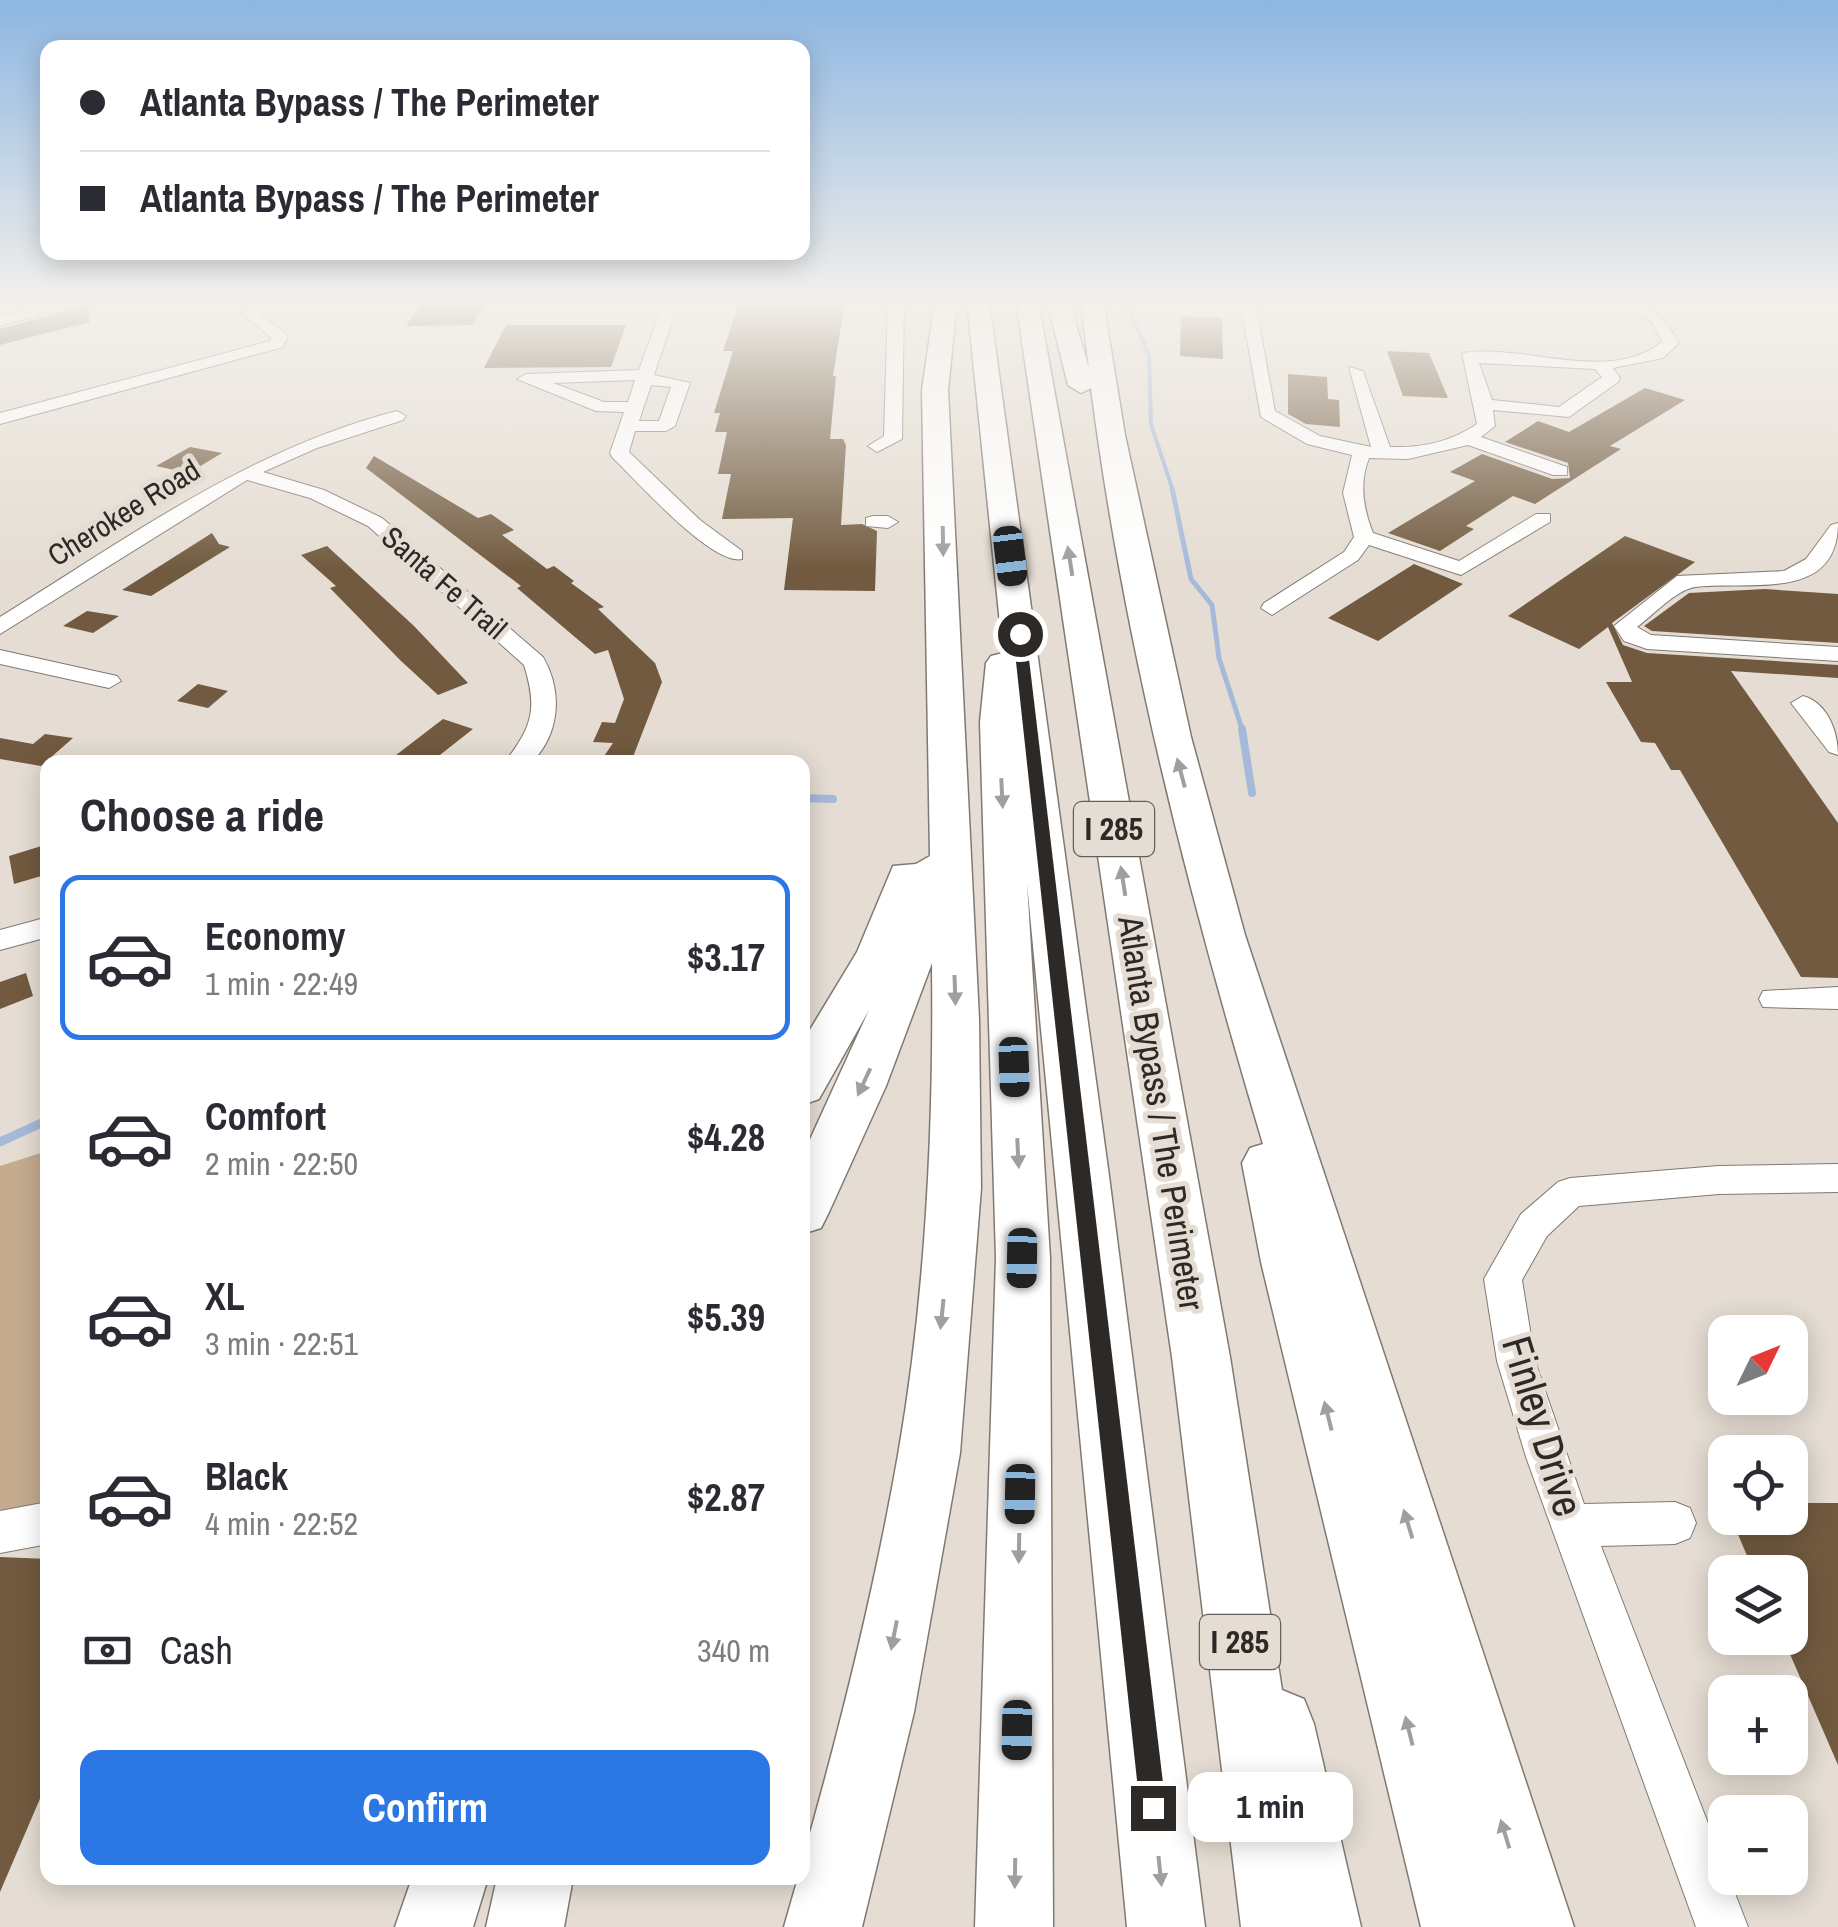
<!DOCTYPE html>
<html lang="en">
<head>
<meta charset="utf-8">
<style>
	body { margin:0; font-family:"Archivo Narrow",sans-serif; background:#f7f7f7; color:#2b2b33; height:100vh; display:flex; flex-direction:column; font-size:38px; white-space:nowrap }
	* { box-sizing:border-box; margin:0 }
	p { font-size:32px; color:#7c7c81 }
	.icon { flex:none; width:55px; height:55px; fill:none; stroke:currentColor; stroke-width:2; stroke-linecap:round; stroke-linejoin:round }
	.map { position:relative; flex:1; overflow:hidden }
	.sheet { position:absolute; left:40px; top:755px; width:770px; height:1130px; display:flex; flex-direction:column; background:#fff; border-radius:20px; box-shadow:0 5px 25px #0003 }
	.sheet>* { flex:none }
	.guide { position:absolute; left:40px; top:40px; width:770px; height:220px; border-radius:20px; box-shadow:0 5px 25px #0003; display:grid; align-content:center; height:220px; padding:0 40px; background:#fff }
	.needle { width:65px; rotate:47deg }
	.buttons { position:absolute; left:1708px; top:1315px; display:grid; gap:20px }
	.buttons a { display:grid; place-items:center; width:100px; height:100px; border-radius:20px; background:#fff; box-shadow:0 5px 25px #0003; font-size:50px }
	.end { position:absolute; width:45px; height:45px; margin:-22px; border:12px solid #2d2926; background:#fff; box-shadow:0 0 0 5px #fff }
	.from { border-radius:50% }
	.bubble { position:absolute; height:70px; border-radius:20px; background:#fff; box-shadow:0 5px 25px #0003; font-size:32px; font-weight:700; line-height:70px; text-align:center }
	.car { position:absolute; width:30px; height:60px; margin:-30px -15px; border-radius:12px; box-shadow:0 0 8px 2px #0007; background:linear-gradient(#222 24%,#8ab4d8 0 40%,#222 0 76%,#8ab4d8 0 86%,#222 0) }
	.guide b { display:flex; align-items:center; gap:35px; height:95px; font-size:38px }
	.guide b+b { border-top:2px solid #e1e1e2 }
	.guide i { width:25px; height:25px; background:#2b2b33 }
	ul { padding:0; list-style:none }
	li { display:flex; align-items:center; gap:30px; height:165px; margin:0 20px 15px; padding:0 20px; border:5px solid transparent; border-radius:20px }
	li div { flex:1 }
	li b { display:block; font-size:38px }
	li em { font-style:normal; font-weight:700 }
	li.current { border-color:#2b77e3 }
	li>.icon { width:90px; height:90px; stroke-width:1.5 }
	h2 { padding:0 40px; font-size:45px; line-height:120px }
	.pay { display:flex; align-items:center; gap:25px; height:110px; padding:0 40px; font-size:38px }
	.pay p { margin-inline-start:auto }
	.cta { display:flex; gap:20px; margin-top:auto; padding:20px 40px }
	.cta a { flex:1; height:115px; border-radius:20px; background:#2b77e3; color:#fff; font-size:40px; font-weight:700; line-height:115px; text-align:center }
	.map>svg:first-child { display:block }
	.green { fill:#c4ab8e }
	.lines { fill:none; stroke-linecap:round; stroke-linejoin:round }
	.stream-far3 { stroke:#a5bad9; stroke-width:4 }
	.stream-far2 { stroke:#a5bad9; stroke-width:5 }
	.stream-far1 { stroke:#a5bad9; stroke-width:8 }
	.stream { stroke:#a5bad9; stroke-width:9 }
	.building { fill:#715a3f }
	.minor-casing { stroke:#817971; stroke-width:2 }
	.highway-casing { stroke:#817971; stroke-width:3 }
	.minor { fill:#fff; fill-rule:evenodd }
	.highway { fill:#fff; fill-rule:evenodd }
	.oneway { fill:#a09f9d }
	.route { fill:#2d2926 }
	.labels { text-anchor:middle; stroke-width:10; stroke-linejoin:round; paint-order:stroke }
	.far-street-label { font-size:30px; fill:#2d2926; stroke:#e5ddd3 }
	.shield { fill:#e5ddd3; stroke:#645f5a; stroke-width:2.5 }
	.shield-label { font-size:32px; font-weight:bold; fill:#2d2926 }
	.street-label { font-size:35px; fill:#2d2926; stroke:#e5ddd3 }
	.near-street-label { font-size:42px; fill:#2d2926; stroke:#e5ddd3 }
</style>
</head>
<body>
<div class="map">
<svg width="1838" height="1927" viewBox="0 0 1838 1927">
	<rect width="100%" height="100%" fill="#e5ddd3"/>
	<!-- green -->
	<path class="green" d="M47,1151v360l-47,17v-362z"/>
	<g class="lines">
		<!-- stream-far3 -->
		<path class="stream-far3" d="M1125,301l24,54 2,69 22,67"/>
		<!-- stream-far2 -->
		<path class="stream-far2" d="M1172,488l19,91 21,26 7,53 24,74"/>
		<!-- stream-far1 -->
		<path class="stream-far1" d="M1242,729l10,64
			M802,798l31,1"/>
		<!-- stream -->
		<path class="stream" d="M0,1142l48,-22"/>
	</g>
	<!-- building -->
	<path class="building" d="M423,301h64l-15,24 -66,1z
		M740,301h105l-12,75h3l-6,63h13l3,6 -5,80 21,-1 15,7 -2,60 -91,-1 9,-72 -71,1 9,-45h-13l9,-42h-12l5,-19h-6l19,-62h-10z
		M88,305l2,17 -90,23v-16z
		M1181,316l41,2 1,41 -43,-3z
		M506,325h120l-15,42 -127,1z
		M1387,351l42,2 19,45 -45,-2z
		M1288,374l39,3 1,22 11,1 1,27 -34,-3 -18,-10z
		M1645,388l40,12 -75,46 11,3 -86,55 -22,-8 -47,30 8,3 -34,22 -52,-18 87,-52 -25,-9 32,-18 70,25 18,-1 -2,-15 -63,-21 33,-21 31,11z
		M190,447l32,6 -33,20 -33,-7z
		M374,456l104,62 13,-4 23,16 -12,5 45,34 7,-3 20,15 -3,2 33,24 -6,2 57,54 7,19 -31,80h-31l13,-19 -20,-1 9,-20 13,1 9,-24 -16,-49 -13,4 -78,-66 4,-2 -155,-118z
		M212,533l7,11 11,3 -79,49 -29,-6z
		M1625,536l70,26 -83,61 11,22 24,8 191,12v13l-107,-7 107,152v155l-37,-1 -121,-207h-9l-16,-27 -14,-1 -35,-60h26l-24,-55 -29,22 -71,-33z
		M327,546l87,80 54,57 -30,12 -38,-35 -70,-72 6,-2 -35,-31z
		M1414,564l49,20 -85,57 -50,-23z
		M1765,589l73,5v49l-186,-12 -8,-5 45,-33z
		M87,611l32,5 -26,17 -30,-7z
		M198,684l30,7 -20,17 -31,-7z
		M443,719l30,10 -42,33h-44z
		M45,734l28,4 -32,28 -41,-7v-21l33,6z
		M48,844v30l-34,10 -5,-28z
		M26,973l7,23 -33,13v-27z
		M1790,1503h48v262l-55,-127h7v-66h-36l-23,-54h59z
		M0,1557l48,2v221l-48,112z"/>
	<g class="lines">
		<defs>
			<path id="minor" d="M63,301h25l-88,25v-10z
				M276,301h25l-41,13 28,22 -5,11 -283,77v-11l270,-72 1,-4 -31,-25z
				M635,301l71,3 -30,5 -22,66 36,8 -15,43 -9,5h-31l-6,21 71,68 42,31v8c-30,7 -107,-80 -130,-102l-2,-4 14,-41 -28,-1 -79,-32 9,-5 113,-4 22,-61 -26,-2zM635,380l-7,22h-24l-51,-19zM651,385l20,2 -12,34h-20z
				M888,301h16l-2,138 -25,13 -9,-6 16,-10z
				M1240,301h15l20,110 45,25 51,11 -22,-80 14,4 27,76c33,1 60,-5 87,-23l-15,-71c62,-10 146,32 200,-11l-10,-20 -42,-21c34,0 53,13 69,42l-16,15 -50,10 7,10 -2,4 -49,35 -76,-7 2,16 -14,11 86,30v8h-14l-85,-30 -60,14 -39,-1c-10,25 -6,50 4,75l86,28 77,-47h14v8l-89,53 -92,-30 -11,15 -86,55 -11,-7 3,-5 80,-51 10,-15 -11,-44 9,-38 -45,-11 -46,-27zM1479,363l116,6 7,8 -43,30 -67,-7z
				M397,411l9,5 -3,4 -86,28 -54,24 61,18 58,28 161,139c20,34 17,77 -11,105h-27c27,-36 33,-52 19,-97l-156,-139 -58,-28 -63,-18 -247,154v-17c128,-79 249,-168 397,-206z
				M873,516h15l10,6 -10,6 -22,-2v-8z
				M1838,523c0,81 -92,57 -143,64 -19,3 -43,29 -58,40l14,8 187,12v14l-191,-12 -23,-8 -10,-15 63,-50 107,-5 22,-12 25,-34z
				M0,650l117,26 4,5 -12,7 -109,-24z
				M1803,696c25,7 35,36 35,59l-9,-3 -38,-49z
				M48,917v20l-48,13v-20z
				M1838,987v22l-75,-2 -4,-8 4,-8z
				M1838,1164v28l-119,2 -140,12 -32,30 -25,44 13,81 49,143 91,-2 15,6 6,15 -6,15 -15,6 -74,2 147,381h-52l-170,-470 -29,-96 -13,-82 37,-65 37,-32 12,-4 149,-12z
				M48,1502v42l-48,9v-42z"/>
			<path id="highway" d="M935,301h22l-9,89 31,629 2,169 -21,265 -46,259 -52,215h-78l14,-49h4v-16c38,-134 72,-270 96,-407 28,-161 36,-329 34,-492l-46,123 -57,126 -8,16 -19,6v-77l67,-147 -50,89 -17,6v-62l55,-91 36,-86 23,-2 14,-8 -8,-466z
				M967,301h22l120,875 96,751h-78l-100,-1044 23,375 3,669h-78l21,-669 -16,-536 6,-59 5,-7 12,-3z
				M1016,301h22l192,1056 52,333 22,9 10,25 47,203h-120l-69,-570z
				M1047,301h22l20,67 -8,-67h22l22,134 66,302 54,198 329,992h-153l-160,-665 -19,-99 8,-15 13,-4c-74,-248 -139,-499 -172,-756l-10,5 -13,-8z
				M412,1878h76l-15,49h-78z
				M497,1878h76l-9,49h-78z"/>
		</defs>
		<!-- minor casing -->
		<use href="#minor" class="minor-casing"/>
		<!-- highway casing -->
		<use href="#highway" class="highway-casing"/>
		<!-- minor -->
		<use href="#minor" class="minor"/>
		<!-- highway -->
		<use href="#highway" class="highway"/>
	</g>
	<!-- one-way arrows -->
	<defs><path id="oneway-solid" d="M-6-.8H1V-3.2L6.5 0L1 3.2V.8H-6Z" transform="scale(2.5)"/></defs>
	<g class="oneway">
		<use href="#oneway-solid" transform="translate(943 541) rotate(89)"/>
		<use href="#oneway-solid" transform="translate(1070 561) rotate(-99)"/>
		<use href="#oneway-solid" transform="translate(1181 773) rotate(-105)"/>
		<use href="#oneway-solid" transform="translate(1002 793) rotate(87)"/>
		<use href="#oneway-solid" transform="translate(1123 881) rotate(-99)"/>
		<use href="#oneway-solid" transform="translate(955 990) rotate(88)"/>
		<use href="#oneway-solid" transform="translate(864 1082) rotate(115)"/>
		<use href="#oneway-solid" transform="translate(1018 1153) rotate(87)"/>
		<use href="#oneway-solid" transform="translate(942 1314) rotate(96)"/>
		<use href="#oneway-solid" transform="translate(1328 1416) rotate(-104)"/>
		<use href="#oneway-solid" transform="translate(1408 1524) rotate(-107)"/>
		<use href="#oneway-solid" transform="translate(1019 1548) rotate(91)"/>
		<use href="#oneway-solid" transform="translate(894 1635) rotate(101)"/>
		<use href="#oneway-solid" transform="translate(1409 1731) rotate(-104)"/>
		<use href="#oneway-solid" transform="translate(1505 1834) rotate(-107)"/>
		<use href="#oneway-solid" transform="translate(1160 1871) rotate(84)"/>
		<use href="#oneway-solid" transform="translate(1015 1873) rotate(91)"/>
	</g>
	<!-- sky -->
	<linearGradient id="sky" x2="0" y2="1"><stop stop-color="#8db6e2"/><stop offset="0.53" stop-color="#f3f0eb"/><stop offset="1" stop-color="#f3f0eb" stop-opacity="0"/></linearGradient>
	<rect width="1838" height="570" fill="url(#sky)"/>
	<!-- route -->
	<path class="route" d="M1020,630l6,4 140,1174 -4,10 -9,4 -10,-4 -3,-10 -127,-1174z"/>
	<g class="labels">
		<!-- far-street labels -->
		<g class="far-street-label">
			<text transform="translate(124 513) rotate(-32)" y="10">Cherokee Road</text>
			<text transform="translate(444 583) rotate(41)" y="10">Santa Fe Trail</text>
		</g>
		<!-- shield labels -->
		<g class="shield">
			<rect x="1074" y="802" width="80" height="54" rx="8"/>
			<rect x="1200" y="1615" width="80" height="54" rx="8"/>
		</g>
		<g class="shield-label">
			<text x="1114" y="840">I 285</text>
			<text x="1240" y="1653">I 285</text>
		</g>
		<!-- street labels -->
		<g class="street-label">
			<text transform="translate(1161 1113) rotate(81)" y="12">Atlanta Bypass / The Perimeter</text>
		</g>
		<!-- near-street labels -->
		<g class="near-street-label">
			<text transform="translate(1543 1426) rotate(73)" y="15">Finley Drive</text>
		</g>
	</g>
</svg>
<div class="buttons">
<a><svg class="needle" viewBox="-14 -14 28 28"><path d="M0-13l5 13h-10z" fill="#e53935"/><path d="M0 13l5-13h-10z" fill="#7c7c81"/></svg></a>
<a><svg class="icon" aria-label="locate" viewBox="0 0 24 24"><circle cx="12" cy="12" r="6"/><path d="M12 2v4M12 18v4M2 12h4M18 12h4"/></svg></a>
<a><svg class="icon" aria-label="layers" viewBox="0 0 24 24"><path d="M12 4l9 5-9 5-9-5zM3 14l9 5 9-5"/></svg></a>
<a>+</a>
<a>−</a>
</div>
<i class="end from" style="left:1020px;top:634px"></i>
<i class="end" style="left:1153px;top:1808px"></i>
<div class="bubble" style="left:1188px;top:1772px;width:165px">1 min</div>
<i class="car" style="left:1010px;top:556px;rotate:173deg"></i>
<i class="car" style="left:1014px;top:1067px;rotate:178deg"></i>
<i class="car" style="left:1022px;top:1258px;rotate:181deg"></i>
<i class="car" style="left:1020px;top:1494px;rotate:181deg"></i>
<i class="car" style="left:1017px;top:1730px;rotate:181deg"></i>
<div class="guide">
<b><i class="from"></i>Atlanta Bypass / The Perimeter</b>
<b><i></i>Atlanta Bypass / The Perimeter</b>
</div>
<section class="sheet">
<h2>Choose a ride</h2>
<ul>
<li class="current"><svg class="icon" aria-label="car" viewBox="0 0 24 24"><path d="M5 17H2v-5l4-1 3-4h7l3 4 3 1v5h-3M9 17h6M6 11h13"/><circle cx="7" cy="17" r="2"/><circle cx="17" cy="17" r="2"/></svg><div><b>Economy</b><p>1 min · 22:49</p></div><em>$3.17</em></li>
<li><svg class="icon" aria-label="car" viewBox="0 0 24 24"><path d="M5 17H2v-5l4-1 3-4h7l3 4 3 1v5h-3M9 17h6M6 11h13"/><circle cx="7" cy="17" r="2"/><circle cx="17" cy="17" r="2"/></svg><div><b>Comfort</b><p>2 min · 22:50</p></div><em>$4.28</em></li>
<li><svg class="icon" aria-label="car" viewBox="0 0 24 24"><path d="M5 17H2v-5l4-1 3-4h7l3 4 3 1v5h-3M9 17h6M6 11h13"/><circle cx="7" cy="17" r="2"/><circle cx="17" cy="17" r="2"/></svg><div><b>XL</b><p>3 min · 22:51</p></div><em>$5.39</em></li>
<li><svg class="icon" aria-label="car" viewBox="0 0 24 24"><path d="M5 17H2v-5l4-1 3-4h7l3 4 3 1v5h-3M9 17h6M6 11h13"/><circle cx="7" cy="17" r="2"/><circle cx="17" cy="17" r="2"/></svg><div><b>Black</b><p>4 min · 22:52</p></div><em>$2.87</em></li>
</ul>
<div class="pay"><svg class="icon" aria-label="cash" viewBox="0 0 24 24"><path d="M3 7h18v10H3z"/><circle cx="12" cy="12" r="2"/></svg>Cash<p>340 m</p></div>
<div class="cta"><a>Confirm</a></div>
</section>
</div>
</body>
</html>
